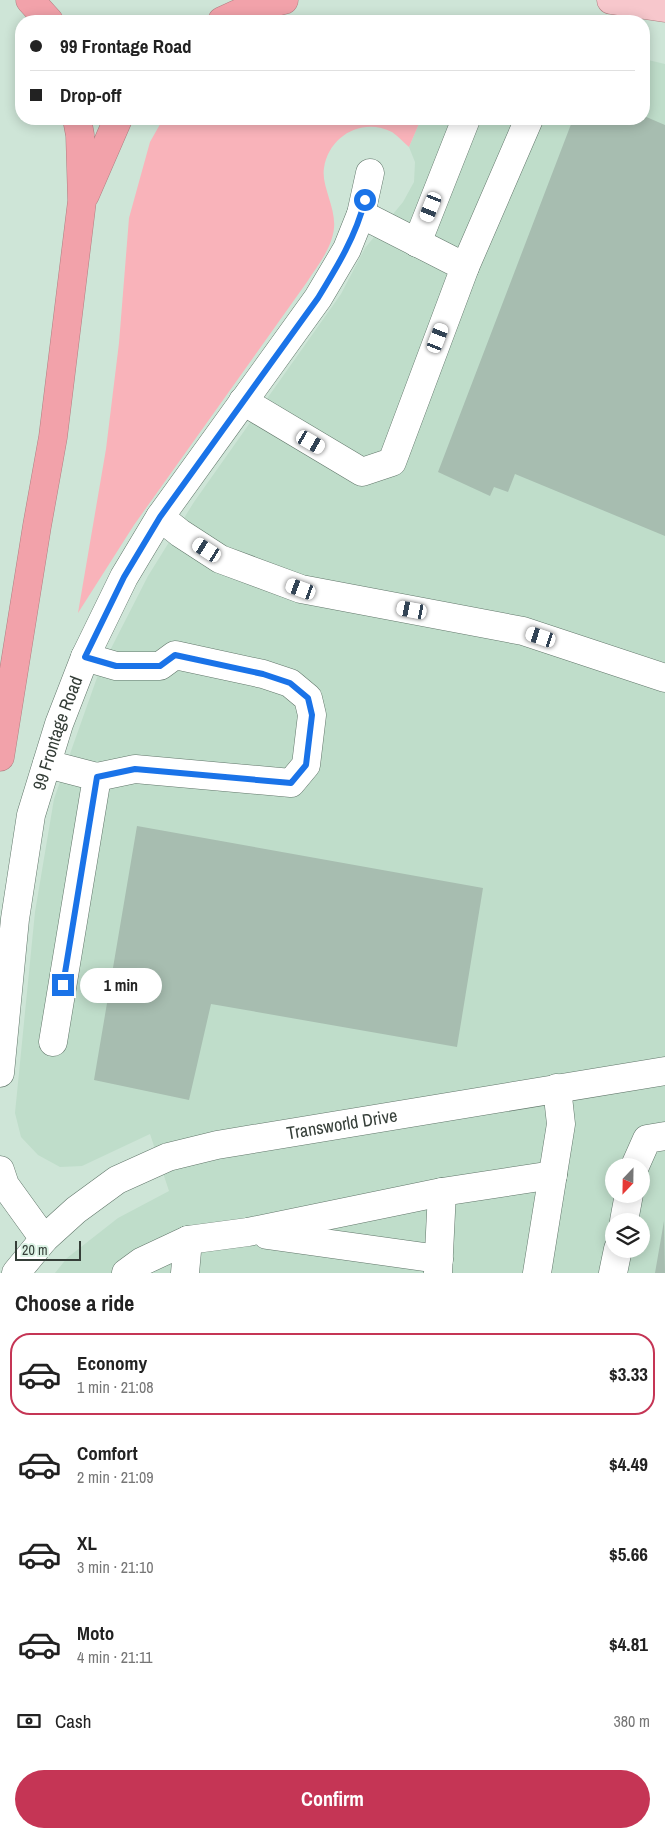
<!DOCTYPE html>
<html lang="en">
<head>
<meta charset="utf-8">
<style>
	body { margin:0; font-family:"Archivo Narrow",sans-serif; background:#f6f6f6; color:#222; height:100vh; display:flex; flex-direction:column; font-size:19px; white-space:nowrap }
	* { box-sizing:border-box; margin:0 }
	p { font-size:16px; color:#767676 }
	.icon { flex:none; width:28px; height:28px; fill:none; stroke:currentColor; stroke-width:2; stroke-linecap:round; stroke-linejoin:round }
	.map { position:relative; height:1273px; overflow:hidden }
	.sheet { display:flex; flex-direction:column; background:#fff; flex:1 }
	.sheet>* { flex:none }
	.banner { position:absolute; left:15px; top:15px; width:635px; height:110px; border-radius:20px; box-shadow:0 2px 12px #0003; display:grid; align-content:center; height:110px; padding:0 15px; background:#fff }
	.needle { width:32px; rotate:202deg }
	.fabs { position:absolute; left:605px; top:1158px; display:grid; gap:10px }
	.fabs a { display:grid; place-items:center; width:45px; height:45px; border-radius:50%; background:#fff; box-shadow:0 2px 12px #0003; font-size:25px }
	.scale { position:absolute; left:15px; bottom:12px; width:66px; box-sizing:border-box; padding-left:5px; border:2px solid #353e38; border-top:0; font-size:14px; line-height:18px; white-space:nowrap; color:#353e38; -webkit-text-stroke:4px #dbf2e4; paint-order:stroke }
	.end { position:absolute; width:22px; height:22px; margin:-11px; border:6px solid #1a73e8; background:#fff; box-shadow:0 0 0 2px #fff }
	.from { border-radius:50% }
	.bubble { position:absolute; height:35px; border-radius:18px; background:#fff; box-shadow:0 2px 12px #0003; font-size:16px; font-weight:700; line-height:35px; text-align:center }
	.car { position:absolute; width:15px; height:30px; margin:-15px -8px; border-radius:6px; box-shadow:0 0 4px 1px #0007; background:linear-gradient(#fff 24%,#345 0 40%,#fff 0 76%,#345 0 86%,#fff 0) }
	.banner b { display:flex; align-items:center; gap:18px; height:48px; font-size:19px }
	.banner b+b { border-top:1px solid #e0e0e0 }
	.banner i { width:12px; height:12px; background:#222 }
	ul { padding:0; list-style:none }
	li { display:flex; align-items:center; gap:15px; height:82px; margin:0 10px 8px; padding:0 5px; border:2px solid transparent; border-radius:20px }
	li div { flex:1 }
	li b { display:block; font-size:19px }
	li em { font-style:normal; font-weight:700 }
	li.selected { border-color:#c53555 }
	li>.icon { width:45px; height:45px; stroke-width:1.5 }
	h2 { padding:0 15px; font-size:22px; line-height:60px }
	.pay { display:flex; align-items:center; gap:12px; height:55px; padding:0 15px; font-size:19px }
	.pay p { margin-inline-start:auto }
	.action { display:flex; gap:10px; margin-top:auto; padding:10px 15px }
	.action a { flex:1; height:58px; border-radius:30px; background:#c53555; color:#fff; font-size:20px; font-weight:700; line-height:58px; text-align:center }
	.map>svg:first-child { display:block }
	.built { fill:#bfddca; fill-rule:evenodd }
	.green { fill:#f9b3ba }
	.building { fill:#a7bdb0 }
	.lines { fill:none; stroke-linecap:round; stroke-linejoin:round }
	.minor-casing { stroke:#61766a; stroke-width:29 }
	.major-casing { stroke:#b07f82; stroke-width:29 }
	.highway-casing { stroke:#b07f82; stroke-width:29 }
	.minor { stroke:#fff; stroke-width:28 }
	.major { stroke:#f7c7cc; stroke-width:28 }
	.highway { stroke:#f2a2aa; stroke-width:28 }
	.route { stroke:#1a73e8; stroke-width:6 }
	.labels { text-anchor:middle; stroke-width:4.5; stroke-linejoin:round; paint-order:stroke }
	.street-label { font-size:18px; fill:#353e38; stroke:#dbf2e4 }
</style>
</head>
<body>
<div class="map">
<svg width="665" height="1273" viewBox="0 0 665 1273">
	<rect width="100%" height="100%" fill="#cee5d7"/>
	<!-- built -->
	<path class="built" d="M644,59l21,5v1209h-610l12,-15 51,-40 51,-27 -19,-57 -68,32 -22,1 -22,-12 -17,-18 -6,-24 20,-201 19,-113 45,-127 49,-96 46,-74 147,-208 24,-46 38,-46 11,-20 1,-20 -6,-15 12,-28h223zM614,1166h27v28h-27zM614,1221h27v28h-27z"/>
	<!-- green -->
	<path class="green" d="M163,119h258l-12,28c-5,-4 -11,-11 -17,-15 -30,-15 -63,4 -68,36 -3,18 12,39 10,60 -2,20 -16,37 -27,54l-173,243 -56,88 28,-164 13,-106 10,-125 21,-76z"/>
	<!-- building -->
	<path class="building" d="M644,116l21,9v411l-150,-62 -7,18 -14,-5 -4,9 -52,-24 135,-353h71z
		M137,826l346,62 -26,159 -246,-43 -22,96 -95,-20z
		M664,1221l1,52h-10z"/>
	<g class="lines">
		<defs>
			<g id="minor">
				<path d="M417,243l49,-124"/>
				<path d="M465,267l64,-148"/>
				<path d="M243,401l119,71 30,-10 73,-195 -104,-53"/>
				<path d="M160,517l20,16 40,26 81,30 222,42 142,47"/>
				<path d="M85,657l31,9h44l15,-11 88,19 27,9 18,15 4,17 -6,50 -15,18 -156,-14 -38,8"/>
				<path d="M47,764l50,13 -44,265"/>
				<path id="s1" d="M0,1073l15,-154 16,-104 28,-91 26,-67 39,-80 36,-60 158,-219 29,-49 14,-35 9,-41"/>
				<path d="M635,1166l12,-27 18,-3"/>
				<path d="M0,1170l5,15 39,54"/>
				<path d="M624,1221l5,-27"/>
				<path d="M267,1235l172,24"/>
				<path id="s2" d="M16,1273l28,-34 32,-29 41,-30 51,-23 49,-12 448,-74"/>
				<path d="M126,1273l15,-11 47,-22 60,-8 194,-40 111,-17"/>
				<path d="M185,1273l3,-33"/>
				<path d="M438,1273l4,-81"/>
				<path d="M537,1273l24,-149 -4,-36"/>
				<path d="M613,1273l5,-24"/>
			</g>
			<path id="major" d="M611,0l54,8"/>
			<path id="highway" d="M30,0l19,21
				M222,21l26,-12 36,-9
				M85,195l33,-76
				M0,757l37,-231 16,-89 29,-236 -2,-66 -3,-16"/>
		</defs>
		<!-- minor casing -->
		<use href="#minor" class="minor-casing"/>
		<!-- major casing -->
		<use href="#major" class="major-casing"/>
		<!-- highway casing -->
		<use href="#highway" class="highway-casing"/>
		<!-- minor -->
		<use href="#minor" class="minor"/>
		<!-- major -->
		<use href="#major" class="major"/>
		<!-- highway -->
		<use href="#highway" class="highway"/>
	</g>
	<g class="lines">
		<!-- route -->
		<path class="route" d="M63,985l34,-208 38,-8 156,14 15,-18 6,-50 -4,-17 -18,-15 -27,-9 -88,-19 -15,11h-44l-31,-9 39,-80 36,-60 158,-219c19,-31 38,-62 47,-98"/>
	</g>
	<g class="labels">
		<!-- street labels -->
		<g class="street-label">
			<text dy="6" stroke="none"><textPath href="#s1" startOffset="346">99 Frontage Road</textPath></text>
			<text dy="6" stroke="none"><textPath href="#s2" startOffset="371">Transworld Drive</textPath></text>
		</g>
	</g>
</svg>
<div class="fabs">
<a><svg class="needle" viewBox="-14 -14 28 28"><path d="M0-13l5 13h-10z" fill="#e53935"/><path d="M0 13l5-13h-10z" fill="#767676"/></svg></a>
<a><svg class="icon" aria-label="layers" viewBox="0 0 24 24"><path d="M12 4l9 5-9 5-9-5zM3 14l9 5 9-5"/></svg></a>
</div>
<div class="scale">20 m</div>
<i class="end from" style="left:365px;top:200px"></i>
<i class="end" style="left:63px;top:985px"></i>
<div class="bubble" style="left:80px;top:968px;width:82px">1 min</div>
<i class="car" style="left:431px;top:207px;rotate:202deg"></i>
<i class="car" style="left:438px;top:338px;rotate:21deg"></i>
<i class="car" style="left:311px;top:442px;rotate:120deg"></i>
<i class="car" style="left:207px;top:550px;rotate:303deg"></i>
<i class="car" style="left:301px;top:589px;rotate:290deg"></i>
<i class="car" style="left:412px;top:610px;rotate:281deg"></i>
<i class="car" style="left:541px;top:637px;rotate:288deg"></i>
<div class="banner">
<b><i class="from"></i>99 Frontage Road</b>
<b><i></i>Drop-off</b>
</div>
</div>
<section class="sheet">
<h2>Choose a ride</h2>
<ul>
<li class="selected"><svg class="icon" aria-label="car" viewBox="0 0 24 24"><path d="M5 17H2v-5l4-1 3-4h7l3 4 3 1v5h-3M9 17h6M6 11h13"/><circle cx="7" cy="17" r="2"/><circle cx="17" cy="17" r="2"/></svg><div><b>Economy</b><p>1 min · 21:08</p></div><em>$3.33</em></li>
<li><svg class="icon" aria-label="car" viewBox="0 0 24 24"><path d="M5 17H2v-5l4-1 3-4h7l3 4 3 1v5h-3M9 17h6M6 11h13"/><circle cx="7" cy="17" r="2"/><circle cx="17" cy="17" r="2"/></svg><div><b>Comfort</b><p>2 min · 21:09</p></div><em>$4.49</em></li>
<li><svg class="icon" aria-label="car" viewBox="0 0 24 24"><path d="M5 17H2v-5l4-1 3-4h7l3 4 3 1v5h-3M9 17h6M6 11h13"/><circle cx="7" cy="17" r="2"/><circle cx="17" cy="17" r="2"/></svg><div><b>XL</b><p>3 min · 21:10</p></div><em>$5.66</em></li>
<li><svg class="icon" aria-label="car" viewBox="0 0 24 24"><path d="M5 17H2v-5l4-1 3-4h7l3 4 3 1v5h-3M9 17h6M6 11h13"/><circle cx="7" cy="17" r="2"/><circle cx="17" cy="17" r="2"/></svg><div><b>Moto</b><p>4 min · 21:11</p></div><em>$4.81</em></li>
</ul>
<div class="pay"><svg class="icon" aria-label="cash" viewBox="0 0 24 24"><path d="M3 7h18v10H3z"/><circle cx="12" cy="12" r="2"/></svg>Cash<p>380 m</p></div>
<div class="action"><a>Confirm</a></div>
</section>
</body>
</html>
